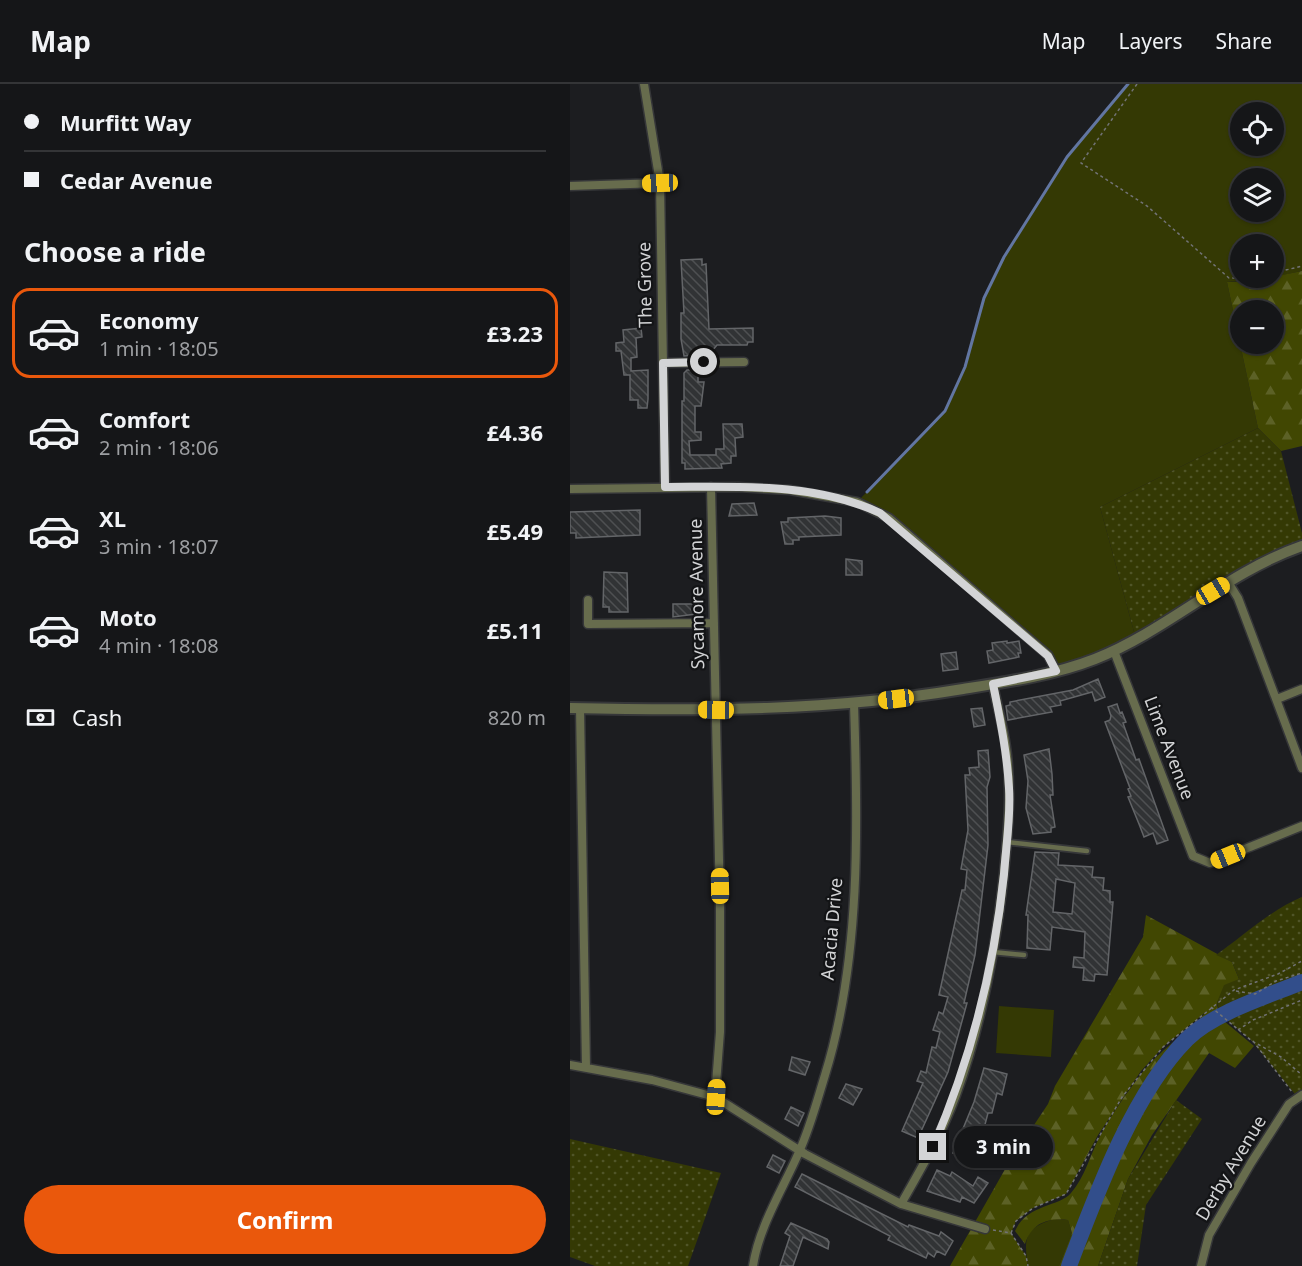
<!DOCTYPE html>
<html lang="en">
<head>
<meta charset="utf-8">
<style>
	body { margin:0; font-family:"Noto Sans",sans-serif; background:#1e1f21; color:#f1f3f6; height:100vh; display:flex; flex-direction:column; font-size:22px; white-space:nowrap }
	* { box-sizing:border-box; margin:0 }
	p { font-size:20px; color:#9d9fa2 }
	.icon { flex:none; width:33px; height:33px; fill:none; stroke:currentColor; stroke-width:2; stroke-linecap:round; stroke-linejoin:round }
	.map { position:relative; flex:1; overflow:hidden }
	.drawer { display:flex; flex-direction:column; background:#151618; width:570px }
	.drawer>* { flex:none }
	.guide { display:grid; align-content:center; height:132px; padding:0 24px; background:#151618 }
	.buttons { position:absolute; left:660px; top:18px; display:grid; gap:12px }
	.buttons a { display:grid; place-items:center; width:54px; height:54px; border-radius:50%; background:#151618; box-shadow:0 2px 4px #0004,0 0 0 2px #343537; font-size:30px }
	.end { position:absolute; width:27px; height:27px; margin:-14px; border:8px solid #d3d4d6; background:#111; box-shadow:0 0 0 3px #111 }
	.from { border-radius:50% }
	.bubble { position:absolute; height:42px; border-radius:21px; background:#151618; box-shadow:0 2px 4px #0004,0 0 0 2px #343537; font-size:20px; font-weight:700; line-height:42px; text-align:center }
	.car { position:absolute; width:18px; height:36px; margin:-18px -9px; border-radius:8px; box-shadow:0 0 4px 2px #0007; background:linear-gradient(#f5c518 24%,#345 0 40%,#f5c518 0 76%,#345 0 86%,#f5c518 0) }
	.guide b { display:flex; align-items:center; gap:21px; height:57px; font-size:22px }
	.guide b+b { border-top:2px solid #343537 }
	.guide i { width:15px; height:15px; background:#f1f3f6 }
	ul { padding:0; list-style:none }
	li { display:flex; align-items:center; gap:18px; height:90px; margin:0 12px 9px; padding:0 12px; border:3px solid transparent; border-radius:18px }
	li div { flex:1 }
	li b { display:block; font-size:22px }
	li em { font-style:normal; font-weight:700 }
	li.on { border-color:#ea580c }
	li>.icon { width:54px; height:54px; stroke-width:1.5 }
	h2 { padding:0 24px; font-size:27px; line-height:72px }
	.pay { display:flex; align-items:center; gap:15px; height:66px; padding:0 24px; font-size:22px }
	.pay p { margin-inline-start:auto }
	.button { display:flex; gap:12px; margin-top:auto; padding:12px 24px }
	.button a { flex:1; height:69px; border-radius:36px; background:#ea580c; color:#fff; font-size:24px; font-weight:700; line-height:69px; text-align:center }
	header { display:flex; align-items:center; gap:36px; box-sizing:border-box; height:84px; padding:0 30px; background:#151618; border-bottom:2px solid #343537 }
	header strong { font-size:28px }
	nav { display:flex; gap:33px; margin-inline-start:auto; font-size:21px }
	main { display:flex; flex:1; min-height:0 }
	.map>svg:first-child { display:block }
	.grass { fill:#343904; fill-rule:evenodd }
	.forest { fill:url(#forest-firs); fill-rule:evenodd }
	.park { fill:url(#park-dots) }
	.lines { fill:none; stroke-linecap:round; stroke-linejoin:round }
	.stream { stroke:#6276a2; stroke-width:3 }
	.river { stroke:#324e8b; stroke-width:16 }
	.building { fill:url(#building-back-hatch); stroke:#636568; stroke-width:1.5; fill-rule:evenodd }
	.service-casing { stroke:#363739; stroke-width:8 }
	.minor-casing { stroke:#363739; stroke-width:11 }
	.tertiary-casing { stroke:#363739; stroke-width:14 }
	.path { stroke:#727376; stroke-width:1.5; stroke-dasharray:3 3; stroke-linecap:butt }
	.service { stroke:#676c4d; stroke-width:4.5 }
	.minor { stroke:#676c4d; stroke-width:8 }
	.tertiary { stroke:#676c4d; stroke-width:10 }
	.route { stroke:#d3d4d6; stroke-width:8 }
	.labels { text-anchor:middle; stroke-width:4.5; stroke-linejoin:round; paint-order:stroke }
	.street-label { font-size:18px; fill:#d3d4d6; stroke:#131416 }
</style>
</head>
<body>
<header>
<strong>Map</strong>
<nav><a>Map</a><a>Layers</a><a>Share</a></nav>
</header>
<main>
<section class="drawer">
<div class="guide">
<b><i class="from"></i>Murfitt Way</b>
<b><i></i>Cedar Avenue</b>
</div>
<h2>Choose a ride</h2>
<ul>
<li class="on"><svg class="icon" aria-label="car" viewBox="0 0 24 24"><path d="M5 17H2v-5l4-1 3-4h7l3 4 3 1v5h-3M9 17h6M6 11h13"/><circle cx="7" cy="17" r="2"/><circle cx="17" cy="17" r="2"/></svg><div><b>Economy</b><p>1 min · 18:05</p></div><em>£3.23</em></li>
<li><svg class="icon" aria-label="car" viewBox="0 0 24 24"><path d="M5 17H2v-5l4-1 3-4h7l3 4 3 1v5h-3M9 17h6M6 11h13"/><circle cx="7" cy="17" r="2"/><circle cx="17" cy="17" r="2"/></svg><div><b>Comfort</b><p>2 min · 18:06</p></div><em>£4.36</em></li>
<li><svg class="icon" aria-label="car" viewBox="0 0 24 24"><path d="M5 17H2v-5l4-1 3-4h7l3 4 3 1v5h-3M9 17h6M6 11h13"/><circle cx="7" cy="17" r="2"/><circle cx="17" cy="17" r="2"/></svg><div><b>XL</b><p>3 min · 18:07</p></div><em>£5.49</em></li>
<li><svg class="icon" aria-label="car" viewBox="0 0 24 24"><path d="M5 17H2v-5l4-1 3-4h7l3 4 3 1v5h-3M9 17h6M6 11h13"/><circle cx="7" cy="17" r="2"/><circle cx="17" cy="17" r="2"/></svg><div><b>Moto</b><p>4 min · 18:08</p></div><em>£5.11</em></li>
</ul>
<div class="pay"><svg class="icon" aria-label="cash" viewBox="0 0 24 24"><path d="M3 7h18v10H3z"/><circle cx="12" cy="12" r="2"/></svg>Cash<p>820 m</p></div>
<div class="button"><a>Confirm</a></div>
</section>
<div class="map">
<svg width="732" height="1182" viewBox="0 0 732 1182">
	<defs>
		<pattern id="forest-firs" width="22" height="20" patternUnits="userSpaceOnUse" patternTransform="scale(1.5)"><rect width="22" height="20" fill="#414702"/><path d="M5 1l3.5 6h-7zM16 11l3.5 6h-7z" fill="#5c6126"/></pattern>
		<pattern id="park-dots" width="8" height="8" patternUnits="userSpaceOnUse" patternTransform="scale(1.5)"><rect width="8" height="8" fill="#343904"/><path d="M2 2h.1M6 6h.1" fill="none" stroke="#505528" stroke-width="1.8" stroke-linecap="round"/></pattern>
		<pattern id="building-back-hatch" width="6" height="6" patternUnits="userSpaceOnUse" patternTransform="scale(1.5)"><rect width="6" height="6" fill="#313335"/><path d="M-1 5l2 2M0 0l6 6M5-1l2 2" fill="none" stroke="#4e5052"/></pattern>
	</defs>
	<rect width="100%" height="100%" fill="#1c1d20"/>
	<!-- grass -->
	<path class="grass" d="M558,0h174v187l-28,6v-33h-34v34h29l-42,4 31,146 -158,79 36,132 -80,32 -8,-16 -159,-137 -32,-16 88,-91 20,-44 19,-69 20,-41 63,-100zM670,28h34v34h-34zM670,94h34v34h-34z
		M429,922l55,4 -3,47 -55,-4z
		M485,1135l13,1 4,13 -13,33h-31c-5,-29 -2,-39 27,-47z"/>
	<!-- forest -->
	<path class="forest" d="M732,187v175l-21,5 -23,-23 -31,-146 25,-1zM670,226h34v34h-34z
		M576,831l86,47 7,17 -22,23 1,14 36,30 -19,22 -26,-15 -57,82 -24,44 -30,87h-39l13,-33 -4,-13c-21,-2 -36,3 -43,24l-10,-13c12,-27 44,-24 56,-38 14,-16 19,-38 29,-57 11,-21 26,-42 41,-62 18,-24 46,-40 66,-63l-44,36 -22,24 -43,64 -32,59 -33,14 -17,13 -5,12 15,23 2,10h-78l58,-102 40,-60 7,-18 88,-149z"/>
	<!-- park -->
	<path class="park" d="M688,344l23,23 21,82v13l-166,93 -36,-132z
		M732,813v198l-4,3 -46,-57 -32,-27 -3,-12 7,-17 15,-6 -7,-17 -16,-7c29,-20 54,-45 86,-58z
		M606,1016l26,19 -56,86 -9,61h-39l30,-87z
		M0,1055l151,34 -33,93h-93l-25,-9z"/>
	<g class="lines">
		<!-- stream -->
		<path class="stream" d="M297,408l78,-81 20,-44 19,-69 20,-41 63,-100 61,-73"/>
		<!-- river -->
		<path class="river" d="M499,1182c27,-71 64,-173 118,-227 26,-26 81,-43 115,-57"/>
	</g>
	<!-- building -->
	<path class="building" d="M132,175v6l4,-1 3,65 44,-1v14h-5l-1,3h-30l-5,6h-14v4l-14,1 -3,-17v-26h3l-3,-53z
		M71,244l1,9 -6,1 1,19 -6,1v13l17,-1v29l-1,9h-9v-8h-8v-25h-6l-3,-24h-5v-8l8,-1 -1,-12z
		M117,286h11v12h6l-3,24h-6v26h6v8l-12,1 1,14h26v-6h8l-1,-25h19l1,13 -8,1 1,18h-5v7l-10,1 1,4 -37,1v-6h-3v-62h2v-28z
		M184,419l3,12 -28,1 3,-12z
		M70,426v25l-64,3v-5h-6v-21z
		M255,432l16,2v17l-42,2v3h-6v4h-8l-4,-22h7v-4z
		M276,475l16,2v14h-16z
		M34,488l23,1 1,39h-19v-5h-6z
		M103,520h23v10l-23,3z
		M437,557v2l12,-2 2,12h-3l1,4 -30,6 -2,-12 6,-1 -1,-7z
		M386,568l2,17 -15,2 -2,-17z
		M528,595l7,18 -10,4 -3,-9 -32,9 1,4 -11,2 2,5 -44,8 -2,-14 4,-1v-3l63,-12z
		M547,620l3,9 2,-1 4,10 -3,1 13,37 3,-1 29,81 -11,4 -4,-11 -9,4 -5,-13 -11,-27 3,-1 -3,-7 2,-1 -25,-66 5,-2 1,-4 -3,-9z
		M412,624l3,17 -11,2 -3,-18z
		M479,665l3,25 1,21h-3l5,32 -4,1v4l-18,2 -7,-26 2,-27 -4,-26z
		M418,666l2,27 -3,10 1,58 -13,110 -11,48h3l-19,69 -30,66 -16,-7 21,-48 -6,-2 4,-10 5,2 6,-26 4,1 4,-16 -7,-2 6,-18 4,2 5,-17 -9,-2 23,-105h3l2,-20 -6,-1 7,-39 -3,-55h5l-1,-7 10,-1 -1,-16z
		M465,768l24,1 -1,12 35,2 -1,10 12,1 -1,12 7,1v11h3l-6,73 -12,-1 -1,7 -11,-1 1,-12 -11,-1 1,-10 10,1 1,-26 -33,-5 -2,23 -23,-2 1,-33h-2zM486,795l19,4 -3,31 -19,-2z
		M222,973l18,5 -5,13 -16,-5z
		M414,984l23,6 -5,21 -5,-2 -5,20h-4l-5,19 6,2 -2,7 -3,4h-4l-3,12 -4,1 -20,-5 21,-51z
		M276,1000l16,5 -9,16 -14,-7z
		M221,1023l13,6 -6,13 -13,-7z
		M203,1071l12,6 -6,12 -12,-6z
		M367,1086l13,6 2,-4 21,14 5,-9 10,6 -14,20 -12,-6 -2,5 -33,-11z
		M232,1090l106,53 1,-2 30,11 2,-4 12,9 -8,14 -8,-4 -3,6 -6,-4 -2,5 -38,-18 2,-4 -95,-49z
		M221,1139l36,16 2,3 -1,7 -25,-12 -10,29h-13l10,-30 -5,-3z"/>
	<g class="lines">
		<defs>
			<path id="service" d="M437,758l80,9
				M423,868l31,3"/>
			<path id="minor" d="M74,0l16,99 5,304
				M0,102l90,-3
				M93,279l81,-1
				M141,403l9,419v126l-5,65
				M0,405l168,-2 52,3 67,12 32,16 159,137 8,16
				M658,498l10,16 64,170
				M18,516v24l126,-1
				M544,567l79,205 17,7 92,-37
				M707,615l25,-10
				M10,624l6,359
				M0,981l82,15 63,17 90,57 96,50 84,25
				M331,1120c20,-35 41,-71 55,-109 26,-71 40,-147 48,-222 4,-41 8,-85 2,-126 -3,-21 -9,-42 -13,-63
				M183,1182c6,-40 30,-77 46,-114 11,-24 18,-51 26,-77 36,-116 33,-251 29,-371
				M631,1182l8,-31 42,-72 38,-59 13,-9"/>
			<path id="tertiary" d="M0,624c133,3 261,3 393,-19 44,-7 91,-14 132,-30 73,-29 132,-87 207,-113"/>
		</defs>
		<!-- service casing -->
		<use href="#service" class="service-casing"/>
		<!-- minor casing -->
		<use href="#minor" class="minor-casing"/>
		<!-- tertiary casing -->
		<use href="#tertiary" class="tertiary-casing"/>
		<!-- path -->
		<path class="path" d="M567,0l-56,79 66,43 82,72h22
			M704,189l28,-7
			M666,907l19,3 21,-13 26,-8
			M641,923l41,34 29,16 21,18
			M668,946l15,-10 49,-20
			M683,957l39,51
			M423,1146l18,3 15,23 2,10
			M441,1149l5,-12 17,-13 33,-14 56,-97 41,-50 71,-57 44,-16 24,-13"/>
		<!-- service -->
		<use href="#service" class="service"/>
		<!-- minor -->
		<use href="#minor" class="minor"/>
		<!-- tertiary -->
		<use href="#tertiary" class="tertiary"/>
	</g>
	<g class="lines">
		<!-- route -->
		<path class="route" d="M134,278l-41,1 2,124c71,0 149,-5 215,26l168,143 8,15 -63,13c7,35 14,68 16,104 2,28 -3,58 -5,86 -10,95 -33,185 -71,273"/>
	</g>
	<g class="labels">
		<!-- street labels -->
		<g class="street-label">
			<text transform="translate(75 201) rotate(-91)" y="6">The Grove</text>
			<text transform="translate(127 510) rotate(-91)" y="6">Sycamore Avenue</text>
			<text transform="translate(599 664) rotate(69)" y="6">Lime Avenue</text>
			<text transform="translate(262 845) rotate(-85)" y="6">Acacia Drive</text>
			<text transform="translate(661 1084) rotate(-59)" y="6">Derby Avenue</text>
		</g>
	</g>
</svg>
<div class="buttons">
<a><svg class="icon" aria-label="locate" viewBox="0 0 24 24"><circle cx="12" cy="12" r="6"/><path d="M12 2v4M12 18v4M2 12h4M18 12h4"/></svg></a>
<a><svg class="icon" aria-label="layers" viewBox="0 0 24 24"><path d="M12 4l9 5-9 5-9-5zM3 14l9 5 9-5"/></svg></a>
<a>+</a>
<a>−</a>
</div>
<i class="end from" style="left:134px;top:278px"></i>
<i class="end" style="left:363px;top:1063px"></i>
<div class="bubble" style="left:384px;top:1042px;width:99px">3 min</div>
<i class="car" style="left:90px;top:99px;rotate:268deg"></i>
<i class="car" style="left:643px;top:507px;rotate:59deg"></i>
<i class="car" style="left:326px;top:615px;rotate:263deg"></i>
<i class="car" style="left:146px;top:626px;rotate:271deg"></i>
<i class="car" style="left:658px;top:772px;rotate:248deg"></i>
<i class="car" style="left:150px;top:802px;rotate:359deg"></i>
<i class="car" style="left:146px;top:1013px;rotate:4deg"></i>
</div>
</main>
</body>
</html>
